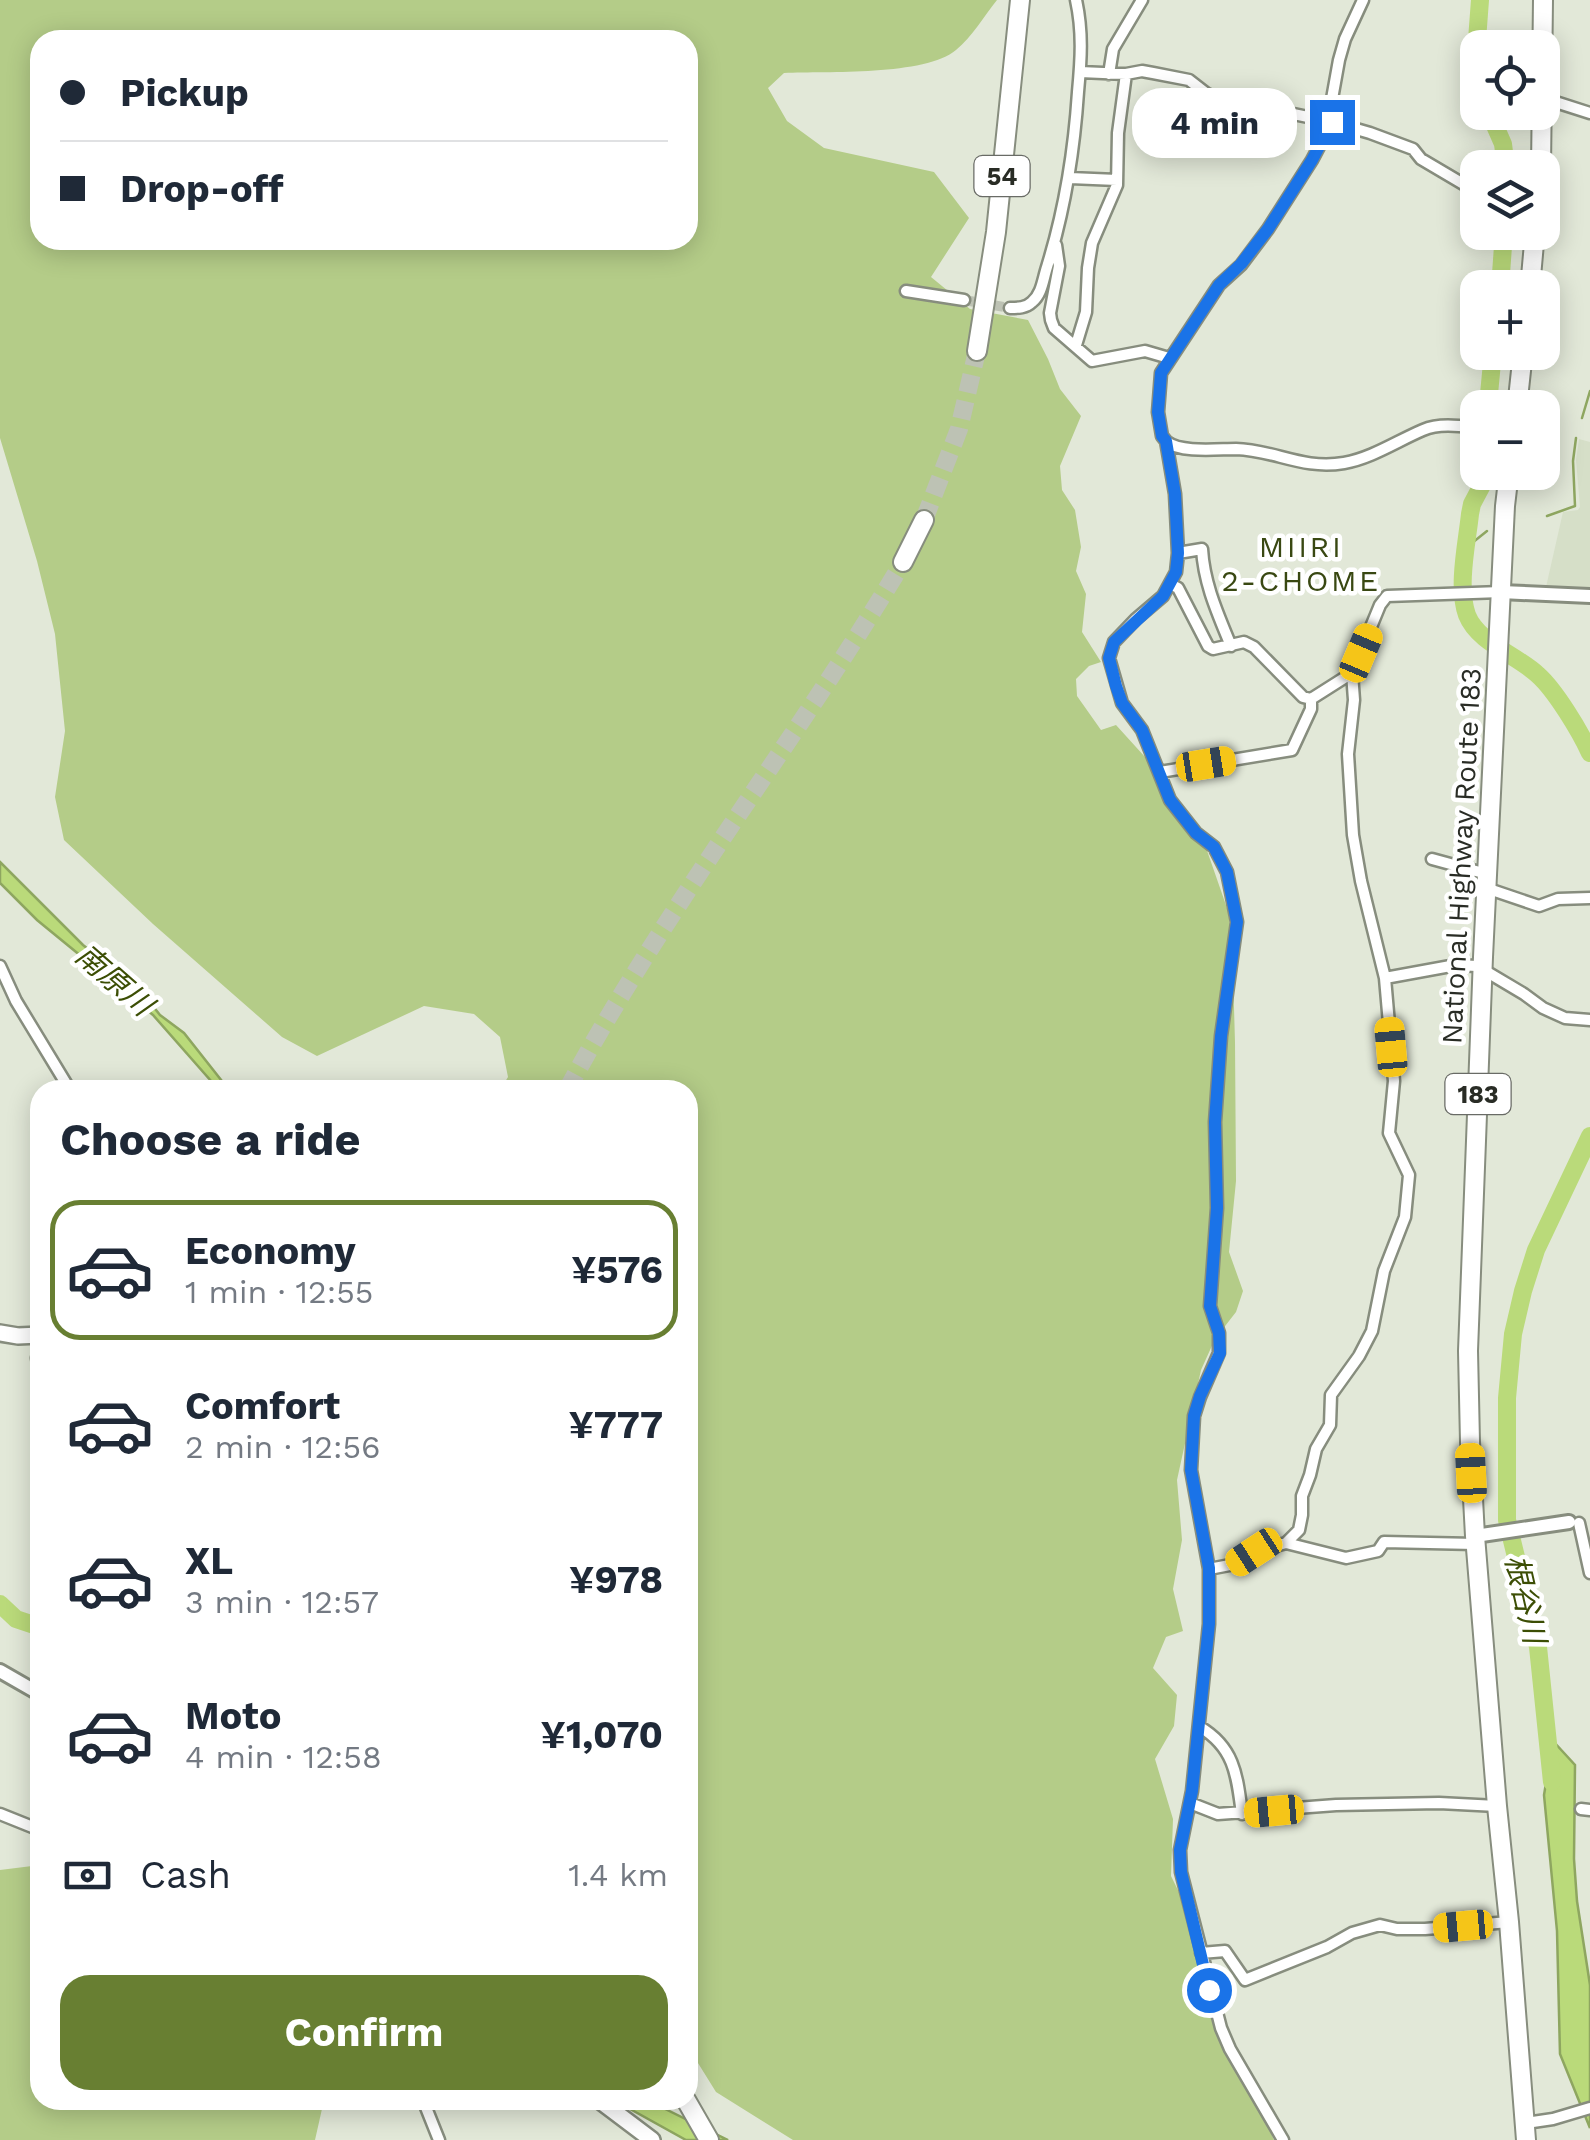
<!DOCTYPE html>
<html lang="en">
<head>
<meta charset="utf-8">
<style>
	body { margin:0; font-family:"Work Sans","Noto Sans JP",sans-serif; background:#f2f2f3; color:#1f2937; height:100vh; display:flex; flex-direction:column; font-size:38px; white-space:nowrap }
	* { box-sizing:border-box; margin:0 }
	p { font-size:32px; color:#747a83 }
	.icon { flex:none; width:55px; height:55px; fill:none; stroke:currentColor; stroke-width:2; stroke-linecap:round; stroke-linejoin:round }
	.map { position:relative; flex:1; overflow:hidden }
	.drawer { position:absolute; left:30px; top:1080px; width:668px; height:1030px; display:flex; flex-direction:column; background:#fff; border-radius:30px; box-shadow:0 5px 25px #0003 }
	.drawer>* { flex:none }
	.banner { position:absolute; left:30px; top:30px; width:668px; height:220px; border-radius:30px; box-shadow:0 5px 25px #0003; display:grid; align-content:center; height:220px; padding:0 30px; background:#fff }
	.tools { position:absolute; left:1460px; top:30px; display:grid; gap:20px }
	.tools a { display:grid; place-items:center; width:100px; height:100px; border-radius:20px; background:#fff; box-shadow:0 5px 25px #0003; font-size:50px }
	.end { position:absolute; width:45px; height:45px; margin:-22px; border:12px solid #1a73e8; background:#fff; box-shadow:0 0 0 5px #fff }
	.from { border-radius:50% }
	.bubble { position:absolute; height:70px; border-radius:30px; background:#fff; box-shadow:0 5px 25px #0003; font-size:32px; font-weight:700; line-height:70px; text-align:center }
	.car { position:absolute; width:30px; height:60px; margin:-30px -15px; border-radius:12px; box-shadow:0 0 8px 2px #0007; background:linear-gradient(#f5c518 24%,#345 0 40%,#f5c518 0 76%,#345 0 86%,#f5c518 0) }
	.banner b { display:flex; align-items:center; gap:35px; height:95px; font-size:38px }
	.banner b+b { border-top:2px solid #e0e1e3 }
	.banner i { width:25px; height:25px; background:#1f2937 }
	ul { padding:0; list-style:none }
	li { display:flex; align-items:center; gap:30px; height:140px; margin:0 20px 15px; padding:0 10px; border:5px solid transparent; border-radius:30px }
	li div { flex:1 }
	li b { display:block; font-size:38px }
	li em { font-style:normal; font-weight:700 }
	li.active { border-color:#687f32 }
	li>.icon { width:90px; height:90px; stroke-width:1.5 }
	h2 { padding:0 30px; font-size:45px; line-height:120px }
	.pay { display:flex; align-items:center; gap:25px; height:110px; padding:0 30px; font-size:38px }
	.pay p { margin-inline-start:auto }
	.button { display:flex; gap:20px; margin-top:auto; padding:20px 30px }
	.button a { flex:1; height:115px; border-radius:30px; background:#687f32; color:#fff; font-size:40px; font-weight:700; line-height:115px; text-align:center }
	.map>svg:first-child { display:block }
	.built { fill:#d6dfc8 }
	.green { fill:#b4cc88; fill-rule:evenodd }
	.water { fill:#bada7a; stroke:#8ea660; stroke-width:2.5 }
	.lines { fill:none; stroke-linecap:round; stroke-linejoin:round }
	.stream { stroke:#8ea660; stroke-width:2.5 }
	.river { stroke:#bada7a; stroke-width:18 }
	.minor-tunnel { stroke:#bdc2b4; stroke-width:10; stroke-dasharray:10 5; stroke-linecap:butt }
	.trunk-tunnel { stroke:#bdc2b4; stroke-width:18; stroke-dasharray:18 9; stroke-linecap:butt }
	.minor-casing { stroke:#878d7e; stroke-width:15 }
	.tertiary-casing { stroke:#878d7e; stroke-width:18 }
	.secondary-casing { stroke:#878d7e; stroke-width:20 }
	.trunk-casing { stroke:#878d7e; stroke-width:22 }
	.minor { stroke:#fff; stroke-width:10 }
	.tertiary { stroke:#fff; stroke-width:12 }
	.secondary { stroke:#fff; stroke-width:15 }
	.trunk { stroke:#fff; stroke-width:18 }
	.route { stroke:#1a73e8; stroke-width:12 }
	.labels { text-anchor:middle; stroke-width:9; stroke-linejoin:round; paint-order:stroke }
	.shield { fill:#fff; stroke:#696b66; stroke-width:2.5 }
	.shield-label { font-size:25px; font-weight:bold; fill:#292c25 }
	.street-label { font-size:28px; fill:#292c25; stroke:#fff }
	.neighbourhood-label { font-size:30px; letter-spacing:2.5px; fill:#394812; stroke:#fff }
	.water-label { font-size:30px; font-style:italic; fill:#3c4e05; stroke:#fff }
</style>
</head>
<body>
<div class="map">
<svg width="1590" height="2140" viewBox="0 0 1590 2140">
	<rect width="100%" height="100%" fill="#e2e8d8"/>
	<!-- built -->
	<path class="built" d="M1579,439l11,3v145h-44l17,-75 15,-2 2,-3 -4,-47z"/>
	<!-- green -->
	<path class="green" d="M0,0h997c-13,16 -25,37 -41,50 -30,26 -130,21 -172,23l-16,15 19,33 37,27 110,24 35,46 -38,59 39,32 58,11 20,39 12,30 21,27 -21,50 2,24 13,20 6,37 -5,24 10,23 -4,38 19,30 -12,4 -13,13 1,17 24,34 15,-5 49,54 38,60 25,72 4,28 3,103 1,139 -7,71 14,39 -7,21 -21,27 -14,31 -24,110 5,60 -9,49 10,42 -17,6 -13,31 24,27 -3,31 -19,33 18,60 -2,57 30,61 34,115 39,88h-481l-77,-48 -28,-45v-957h-188l8,-13 -8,-40 -26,-23 -50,-8 -107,50 -35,-19 -129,-113 -89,-84 -9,-43 10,-66 -10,-97 -18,-73 -37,-123zM40,40h648v200h-648z
		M40,1865v235h284l-9,40h-315v-270z"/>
	<!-- water -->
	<path class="water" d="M0,862l83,83 58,46 19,24 24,18 45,57h-10l-66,-75 -116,-95 -37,-37z
		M1553,1741l22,24 -1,94 3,42 13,84v143l-30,-74 -3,-123 -13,-136z
		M614,2100h33l81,40h-42z"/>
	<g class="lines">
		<!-- stream -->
		<path class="stream" d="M1582,418l8,-27
			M1547,516l28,-10 -2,-45 3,-23
			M1467,547l20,-16"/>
		<!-- river -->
		<path class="river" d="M1478,89l-4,-9 6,-80
			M1489,112l14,32 3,24
			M1500,288l4,-56
			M1492,408l-3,-14 4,-42
			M1489,472l-17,32 -2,10c-3,29 -13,73 -3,101 11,28 50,40 71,60 17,15 42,56 52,78
			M0,1604l16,15 24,8
			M1552,1782l-14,-135 -31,-127v-122l6,-64 10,-43 13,-41 54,-114"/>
		<!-- minor-tunnel -->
		<path class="minor-tunnel" d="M964,300l46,8"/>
		<!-- trunk-tunnel -->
		<path class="trunk-tunnel" d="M924,520l35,-91 18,-78
			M567,1090c99,-184 229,-349 336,-528"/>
		<defs>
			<path id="minor" d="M1080,72l46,2 16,-3 11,2 36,7 18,14 10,4 115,24 38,11 43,16 8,10 44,26 13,4
				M1109,74l4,-25 29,-49
				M1543,98l47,15
				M1070,178l47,2
				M1056,245l3,21 -9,47 1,7 3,8 38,33 53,-10 24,7
				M906,291l58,9
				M1010,308c8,0 16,0 22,-6 10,-8 11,-23 15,-35 18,-58 27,-114 31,-175 3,-32 5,-60 -2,-92
				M1076,345l10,-33 2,-44 4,-25 25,-58 1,-52 8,-59
				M1167,442c14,11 50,7 69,7 39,1 66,21 108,14 28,-5 53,-22 79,-33 16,-7 37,-4 55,-2
				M1178,553l24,-4c2,35 16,65 29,97
				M1170,584l8,4 30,58 5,3 31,-7 10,5 49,50 8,2
				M1160,772l132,-22 19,-41v-10l41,-26
				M1432,859l55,15
				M1486,888l53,18 19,-7 32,-1
				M0,966l16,35 54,89
				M1385,978l71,-13 21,1 47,28 19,14 22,10 25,2
				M40,1345l-3,13 3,19
				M1579,1523l11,50
				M1286,1543l13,-13 3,-15v-19l8,-21 6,-26 14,-24 1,-30 28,-39 13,-25 12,-60 21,-54 4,-42 -20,-42 5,-52 -9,-103 -24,-97 -8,-46 -5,-81 6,-54 -2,-27 28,-68 7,-9 114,-4
				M1209,1569l26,-5 19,-12 32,-9 60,15 32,-7 6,-9 91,2
				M1200,1727c35,21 37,49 42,87
				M1190,1803l28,11 118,-9 103,-2 58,3
				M1581,1809l9,1
				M0,1814l40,16
				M1201,1953l24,-2 20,29 82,-33 25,-14 28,-8 17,4h28l84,-7
				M423,2100l16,40
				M1527,2125l-1,-2 27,-4 37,-11
				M1283,2140l-53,-91 -9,-21 -40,-156 -1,-22 12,-59 17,-167v-55l-18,-99 3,-54 6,-19 19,-44v-20l-9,-27 7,-98 -2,-86 6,-86 16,-114 -10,-50 -13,-25 -18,-14 -26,-33 -28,-70 -20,-27 -13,-45 5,-16 22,-23 27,-23 13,-24 2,-19 -3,-59 -9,-53 -4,-5 -4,-24 3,-39 58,-88 22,-20 27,-36 44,-69 20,-38 -2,-12 9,-50 6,-21 18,-39"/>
			<path id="tertiary" d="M1501,592l89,4
				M1475,1536l94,-14
				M0,1671l40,23"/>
			<path id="secondary" d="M0,1333l18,3 22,-1
				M599,2100l53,40"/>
			<path id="trunk" d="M1541,168l2,-168
				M1530,288l5,-56
				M977,351l19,-119 24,-232
				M1517,408l6,-56
				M1509,472l-4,34 -22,451 -15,394 2,91 5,94 22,270 12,116 17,218
				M903,562l21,-42
				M686,2100l23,40"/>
		</defs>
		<!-- minor casing -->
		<use href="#minor" class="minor-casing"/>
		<!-- tertiary casing -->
		<use href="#tertiary" class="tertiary-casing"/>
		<!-- secondary casing -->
		<use href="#secondary" class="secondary-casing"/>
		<!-- trunk casing -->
		<use href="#trunk" class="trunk-casing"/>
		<!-- minor -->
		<use href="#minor" class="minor"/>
		<!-- tertiary -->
		<use href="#tertiary" class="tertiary"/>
		<!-- secondary -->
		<use href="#secondary" class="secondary"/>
		<!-- trunk -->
		<use href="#trunk" class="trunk"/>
	</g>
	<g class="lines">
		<!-- route -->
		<path class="route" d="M1209,1990l-28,-118 -1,-22 12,-59 17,-167v-56l-18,-98 3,-54 6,-20 20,-43 -1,-20 -9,-27 7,-98 -2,-86 6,-86 16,-114 -10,-50 -13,-25 -18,-14 -26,-33 -28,-70 -20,-27 -6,-17 -7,-28 5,-16 49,-46 13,-24 2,-19 -3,-59 -9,-53 -4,-5 -4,-24 3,-39 58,-88 22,-21 27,-35 44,-69 20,-38"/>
	</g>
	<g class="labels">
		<!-- shield labels -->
		<g class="shield">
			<rect x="974.5" y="156" width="55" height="40" rx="8"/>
			<rect x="1445.5" y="1074" width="65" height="40" rx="8"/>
		</g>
		<g class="shield-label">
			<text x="1002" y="185">54</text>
			<text x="1478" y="1103">183</text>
		</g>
		<!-- street labels -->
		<g class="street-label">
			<text transform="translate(1461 856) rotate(-87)" y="10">National Highway Route 183</text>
		</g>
		<!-- neighbourhood labels -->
		<g class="neighbourhood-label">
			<text x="1301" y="557">MIIRI<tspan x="1301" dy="34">2-CHOME</tspan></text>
		</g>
		<!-- water labels -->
		<g class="water-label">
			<text transform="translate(114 980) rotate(41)" y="10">南原川</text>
			<text transform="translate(1525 1599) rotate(77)" y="10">根谷川</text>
		</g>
	</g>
</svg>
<div class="tools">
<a><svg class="icon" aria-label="locate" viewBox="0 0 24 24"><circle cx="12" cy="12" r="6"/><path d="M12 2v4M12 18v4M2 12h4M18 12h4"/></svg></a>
<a><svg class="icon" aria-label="layers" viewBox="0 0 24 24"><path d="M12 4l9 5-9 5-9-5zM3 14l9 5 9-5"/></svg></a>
<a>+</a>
<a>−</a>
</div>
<i class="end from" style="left:1209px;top:1990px"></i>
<i class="end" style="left:1332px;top:122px"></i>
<div class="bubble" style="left:1132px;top:88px;width:165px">4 min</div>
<i class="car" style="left:1361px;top:653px;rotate:23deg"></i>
<i class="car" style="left:1206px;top:764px;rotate:81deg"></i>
<i class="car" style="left:1391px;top:1047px;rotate:355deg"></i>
<i class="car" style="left:1471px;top:1473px;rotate:357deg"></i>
<i class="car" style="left:1254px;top:1552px;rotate:237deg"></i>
<i class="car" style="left:1274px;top:1811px;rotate:265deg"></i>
<i class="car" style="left:1463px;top:1926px;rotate:265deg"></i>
<div class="banner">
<b><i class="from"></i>Pickup</b>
<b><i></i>Drop-off</b>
</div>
<section class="drawer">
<h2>Choose a ride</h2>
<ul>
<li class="active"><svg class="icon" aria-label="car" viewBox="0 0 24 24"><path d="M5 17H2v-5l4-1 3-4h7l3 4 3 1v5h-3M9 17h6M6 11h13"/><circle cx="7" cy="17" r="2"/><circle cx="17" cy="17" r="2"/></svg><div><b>Economy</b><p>1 min · 12:55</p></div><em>¥576</em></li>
<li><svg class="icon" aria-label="car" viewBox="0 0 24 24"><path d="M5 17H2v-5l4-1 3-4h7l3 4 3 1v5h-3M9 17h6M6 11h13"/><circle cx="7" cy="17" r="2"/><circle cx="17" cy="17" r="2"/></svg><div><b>Comfort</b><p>2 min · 12:56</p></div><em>¥777</em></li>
<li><svg class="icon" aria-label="car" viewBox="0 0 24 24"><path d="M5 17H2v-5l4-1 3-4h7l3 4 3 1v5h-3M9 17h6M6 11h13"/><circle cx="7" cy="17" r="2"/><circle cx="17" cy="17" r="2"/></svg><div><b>XL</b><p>3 min · 12:57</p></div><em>¥978</em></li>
<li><svg class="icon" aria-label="car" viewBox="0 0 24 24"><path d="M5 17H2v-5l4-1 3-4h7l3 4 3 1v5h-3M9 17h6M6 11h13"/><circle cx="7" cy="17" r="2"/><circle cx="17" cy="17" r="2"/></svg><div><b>Moto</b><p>4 min · 12:58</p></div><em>¥1,070</em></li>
</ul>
<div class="pay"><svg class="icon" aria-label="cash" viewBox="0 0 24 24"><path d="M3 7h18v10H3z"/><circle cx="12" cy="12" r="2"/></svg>Cash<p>1.4 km</p></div>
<div class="button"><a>Confirm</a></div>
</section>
</div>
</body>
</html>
